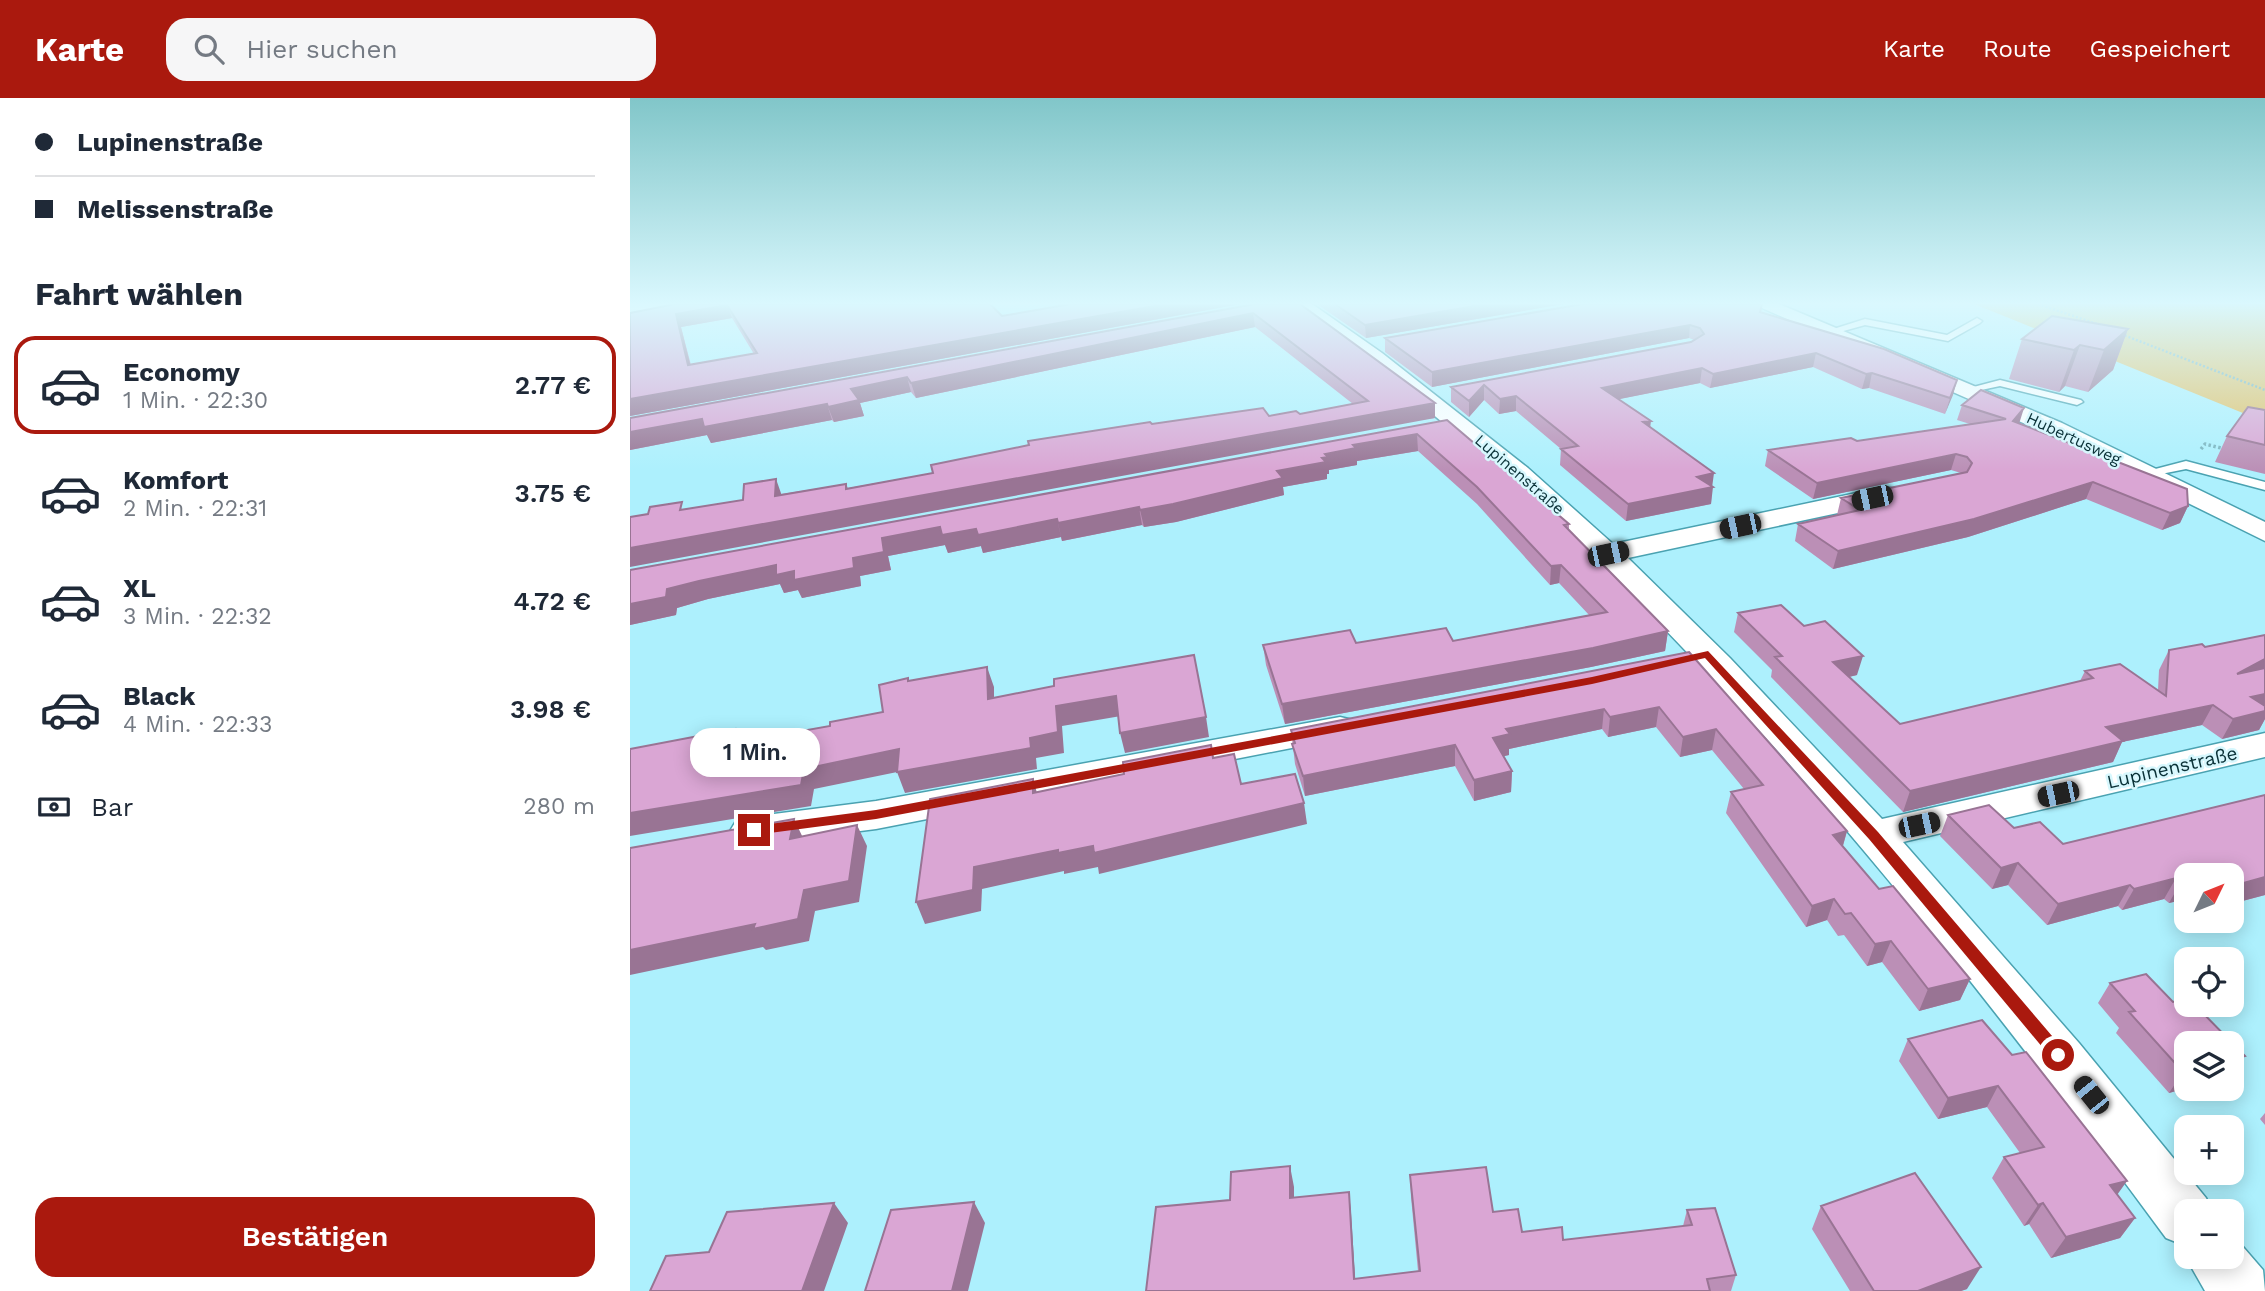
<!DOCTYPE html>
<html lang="de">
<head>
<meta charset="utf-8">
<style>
	body { margin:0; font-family:"Work Sans",sans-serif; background:#f6f6f7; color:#1f2937; height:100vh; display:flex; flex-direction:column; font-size:26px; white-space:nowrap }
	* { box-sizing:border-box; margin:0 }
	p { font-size:23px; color:#747a83 }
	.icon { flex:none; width:38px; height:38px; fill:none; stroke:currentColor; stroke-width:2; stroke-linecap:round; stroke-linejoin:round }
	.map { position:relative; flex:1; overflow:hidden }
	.panel { display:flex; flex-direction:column; background:#fff; width:630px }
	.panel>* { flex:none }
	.banner { display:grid; align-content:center; height:154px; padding:0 35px; background:#fff }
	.needle { width:46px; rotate:47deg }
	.tools { position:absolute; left:1544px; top:765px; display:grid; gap:14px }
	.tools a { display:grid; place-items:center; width:70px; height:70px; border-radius:14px; background:#fff; box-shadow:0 4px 18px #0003; font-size:35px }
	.end { position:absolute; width:32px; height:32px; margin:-16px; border:9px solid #aa190e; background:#fff; box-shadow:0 0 0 4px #fff }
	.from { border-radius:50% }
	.bubble { position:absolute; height:49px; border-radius:21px; background:#fff; box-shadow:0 4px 18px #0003; font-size:23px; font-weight:600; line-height:49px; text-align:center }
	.car { position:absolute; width:21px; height:42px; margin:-21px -10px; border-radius:9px; box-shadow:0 0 5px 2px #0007; background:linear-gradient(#222 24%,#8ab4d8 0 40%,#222 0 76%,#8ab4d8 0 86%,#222 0) }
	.banner b { display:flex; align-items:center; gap:24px; height:66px; font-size:26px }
	.banner b+b { border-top:2px solid #e0e1e3 }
	.banner i { width:18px; height:18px; background:#1f2937 }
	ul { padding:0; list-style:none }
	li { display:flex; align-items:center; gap:21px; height:98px; margin:0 14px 10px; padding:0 21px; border:4px solid transparent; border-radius:21px }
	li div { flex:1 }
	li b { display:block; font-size:26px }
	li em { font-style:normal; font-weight:600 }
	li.current { border-color:#aa190e }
	li>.icon { width:63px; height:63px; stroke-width:1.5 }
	h2 { padding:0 35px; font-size:32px; line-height:84px }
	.pay { display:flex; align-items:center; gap:18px; height:77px; padding:0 35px; font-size:26px }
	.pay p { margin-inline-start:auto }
	.primary-button { display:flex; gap:14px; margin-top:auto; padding:14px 35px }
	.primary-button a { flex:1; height:80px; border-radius:21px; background:#aa190e; color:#fff; font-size:28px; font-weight:600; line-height:80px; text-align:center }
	header { display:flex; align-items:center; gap:42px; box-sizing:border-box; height:98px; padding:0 35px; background:#aa190e; color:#fff }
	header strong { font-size:33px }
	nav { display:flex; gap:38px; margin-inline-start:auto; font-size:24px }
	.search { width:490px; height:63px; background:#f6f6f7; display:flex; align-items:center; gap:18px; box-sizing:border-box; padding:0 24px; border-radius:21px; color:#747a83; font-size:26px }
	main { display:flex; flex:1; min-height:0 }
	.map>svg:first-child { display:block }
	.green { fill:#e2c26b }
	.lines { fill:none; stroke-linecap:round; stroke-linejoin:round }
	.lane-casing { stroke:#4aa2b1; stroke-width:3 }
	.street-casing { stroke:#4aa2b1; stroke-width:3 }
	.primary-casing { stroke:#4aa2b1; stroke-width:4 }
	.path-far1 { stroke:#79b3be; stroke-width:2.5; stroke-dasharray:2 2; stroke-linecap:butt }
	.path { stroke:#79b3be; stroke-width:3.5; stroke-dasharray:2.5 2.5; stroke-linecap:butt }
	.lane { fill:#fff; fill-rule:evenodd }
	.street { fill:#fff; fill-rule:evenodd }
	.primary { fill:#fff; fill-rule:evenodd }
	.wall { fill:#bb8fb6; fill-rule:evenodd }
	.shaded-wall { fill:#997494 }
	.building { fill:#daa6d4; stroke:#997494; stroke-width:2; fill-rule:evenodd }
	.route { fill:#aa190e }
	.labels { text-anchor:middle; stroke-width:5; stroke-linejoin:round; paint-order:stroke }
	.far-street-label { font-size:16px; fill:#0a3137; stroke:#d7f7fd }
	.street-label { font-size:19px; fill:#0a3137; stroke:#d7f7fd }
</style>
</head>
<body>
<header>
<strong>Karte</strong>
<div class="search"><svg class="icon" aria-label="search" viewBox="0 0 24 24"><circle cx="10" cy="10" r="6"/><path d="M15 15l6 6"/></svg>Hier suchen</div>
<nav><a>Karte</a><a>Route</a><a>Gespeichert</a></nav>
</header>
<main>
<section class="panel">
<div class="banner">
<b><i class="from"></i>Lupinenstraße</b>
<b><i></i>Melissenstraße</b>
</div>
<h2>Fahrt wählen</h2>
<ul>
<li class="current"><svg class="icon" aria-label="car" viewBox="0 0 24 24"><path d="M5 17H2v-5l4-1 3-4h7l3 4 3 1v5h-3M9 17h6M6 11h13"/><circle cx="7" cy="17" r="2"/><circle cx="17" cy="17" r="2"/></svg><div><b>Economy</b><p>1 Min. · 22:30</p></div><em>2.77 €</em></li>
<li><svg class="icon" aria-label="car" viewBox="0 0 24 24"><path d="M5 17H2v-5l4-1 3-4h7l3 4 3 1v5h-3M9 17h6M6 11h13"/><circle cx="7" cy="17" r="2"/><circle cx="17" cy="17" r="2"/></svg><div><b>Komfort</b><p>2 Min. · 22:31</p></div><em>3.75 €</em></li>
<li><svg class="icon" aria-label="car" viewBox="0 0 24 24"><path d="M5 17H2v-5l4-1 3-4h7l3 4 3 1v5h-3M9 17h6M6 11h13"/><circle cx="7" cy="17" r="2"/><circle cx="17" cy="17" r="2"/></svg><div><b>XL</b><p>3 Min. · 22:32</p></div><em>4.72 €</em></li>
<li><svg class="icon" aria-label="car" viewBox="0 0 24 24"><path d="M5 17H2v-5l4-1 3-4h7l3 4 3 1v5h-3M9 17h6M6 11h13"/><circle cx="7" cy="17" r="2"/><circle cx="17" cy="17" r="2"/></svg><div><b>Black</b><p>4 Min. · 22:33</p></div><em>3.98 €</em></li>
</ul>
<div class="pay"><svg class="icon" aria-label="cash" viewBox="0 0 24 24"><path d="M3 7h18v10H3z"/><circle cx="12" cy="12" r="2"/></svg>Bar<p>280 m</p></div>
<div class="primary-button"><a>Bestätigen</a></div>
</section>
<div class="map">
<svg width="1635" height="1193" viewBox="0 0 1635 1193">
	<rect width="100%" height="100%" fill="#adf0fd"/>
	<!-- green -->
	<path class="green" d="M1344,206h291v118l-256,-104z"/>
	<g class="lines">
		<defs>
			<path id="lane" d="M1347,220l5,3 -2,2 -32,18 -83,-16 -36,10 -5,-3 41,-13 82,16z
				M1370,282l81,20 2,2 -6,3 -77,-19 -33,7 -5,-3z
				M1556,363l79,21v8l-79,-21 -40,8 -6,-4z"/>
			<path id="street" d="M660,206h22l70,49 146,115 85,76 272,-57 9,2 4,6 -4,6 -266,57 102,100 152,161 383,-86v24l-362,85 176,201 127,155 6,13h-26v35l-20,-8c-180,-244 -369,-484 -587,-695 -64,-62 -132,-118 -201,-173 -27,-22 -65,-40 -88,-66z
				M1123,206h26l283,119 203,99v19l-219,-108z
				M710,619l13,3 5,8 -5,8 -477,93 -126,16 -14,-4 -6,-10 6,-10 14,-4 126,-16z
				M1601,1135l32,37 2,21h-60l-20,-35 1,-1 45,1z"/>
			<path id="primary" d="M0,206h41l-3,4 -38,7z"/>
		</defs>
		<!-- lane casing -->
		<use href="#lane" class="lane-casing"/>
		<!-- street casing -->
		<use href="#street" class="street-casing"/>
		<!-- primary casing -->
		<use href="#primary" class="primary-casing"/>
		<!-- path-far1 -->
		<path class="path-far1" d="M1408,206l62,21
			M1491,236l144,56"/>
		<!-- path -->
		<path class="path" d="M1571,351l4,-5 20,5"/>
		<!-- lane -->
		<use href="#lane" class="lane"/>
		<!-- street -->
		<use href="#street" class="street"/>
		<!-- primary -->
		<use href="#primary" class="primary"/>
	</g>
	<!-- wall -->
	<path class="wall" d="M45,206l327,12 58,-10 -2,-2h182l-610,112v-103zM102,220l22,36 -63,11 -10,-38z
		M625,206l180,114 -750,91 161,-25 2,4 85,-15 219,-49 148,-10 53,-10 -98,-77 -339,71 -5,-6 -51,11 4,13 -30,6 -2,-2 -121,23 -4,-8 -77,15v-32z
		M687,206h246l-197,34z
		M953,206h179l-1,8 196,68 -12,34 -76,-26 -7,1 -49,-22 -103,21 -10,-5 -81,16 93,87 -1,18 -85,17 -66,-56 1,-16 -45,-38 -17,3 -15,-14 -15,17 -18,-15v-15l240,-45 3,-2 -5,-2 -257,49 -47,-35v-14z
		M1498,231l-15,41 -25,22 -23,-6 -6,6 -50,-13 13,-40z
		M1332,307l57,18 169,83 -8,17 -18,7 -76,-31 -118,38 -135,32 -38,-28 3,-17 39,-9 4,-17 120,-25 -10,-3 -138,29 -48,-33 3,-16 89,-9 113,-17 -13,-4z
		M1635,312v64l-50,-12 12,-26z
		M817,322l122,104v6l99,101 -3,20 -74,16 -306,57 -19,-59 -3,-20 190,-4 137,-25 -31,-33 -9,2 -73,-81 -59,-53 -61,10v4l-28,5v4h-2v5l-44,8 1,8 -108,27 -32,5 -2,-2 -80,16 -1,-4 -78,16 -2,-7 -33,7 -3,-8 -57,11 3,14 -31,6 1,10 -59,12 -4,-8 -14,3 -4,-9 -72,15 -31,9 -1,7 -46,10v-55z
		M1108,515l119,62 -8,2 51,47 180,-43 5,-10 73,19 1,-20 10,-20 36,-3 60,-12v84l-6,11 -37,9 -20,-14 -80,17 -9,20 -210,50 -132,-135 1,-7 -38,-38z
		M1059,554l158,179 -4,15 36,43 91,90 -10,21 -41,11 -37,-49 -15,4 -23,-31 -6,1 -11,-16 -21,7 -80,-114 5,-21 13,-3 -32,-39 -32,7 -24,-30 -48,10 -6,-8 -93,20v6l-6,1 9,15 -1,21 -37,9 -19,-35 -150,30 -10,-32 -4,-34z
		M1635,697v100l-34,9v-29h-45v24l-17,4 -5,-4 -42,11 -4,-4 -71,19 -39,-40 -16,4 -52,-53 8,-21 66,13 49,16z
		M1480,885l76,60v45l-17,5 -53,-60 3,-5 -21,-25z
		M1352,922l153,198 -15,20 -69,20 -22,-34 -5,2 -32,-48 12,-21 16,-4 -33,-46 -49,12 -39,-58 9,-22z
		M1635,1015v12l-5,-6z
		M780,1077l83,37 29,20 41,8 120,-14 4,-16 49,65 -5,16h-585l84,-91 64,-13v11l55,-6 6,87 63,-8 -7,-74z
		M1191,1108l146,83 -6,2h-111l-38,-62z"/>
	<!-- shaded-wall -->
	<path class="shaded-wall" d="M536,206h74l-610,112v-17z
		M856,206h77l-197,34 -1,-13z
		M97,207l5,13 -51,9 13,53 -6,-15 -12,-51z
		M623,215l2,14 -339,71 -5,-15z
		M1060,227l-1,13 -257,49v-15z
		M1498,231l-15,41 -25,22 16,-42z
		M1450,247l-15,41 -6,6 15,-42z
		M1186,255l-3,14 -103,21 3,-14z
		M1072,270l-2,15 -100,20 2,-15z
		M1242,275l-3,15 -7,1 4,-15z
		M277,279l4,15 -51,11 4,13 -30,6 -6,-15 23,-18z
		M1327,282l-4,15 -8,19 5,-16z
		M854,287v15l-15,17v-16z
		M886,298v15l-17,3 1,-15z
		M805,305v15l-805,149v-19z
		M197,306l5,16 -121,23 -4,-8 -77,15v-18l72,-13z
		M1394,310l-5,16 -6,-3z
		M1021,323l-2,15 -6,-14z
		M787,336l1,17 -61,10v4l-28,5v4h-2v5l-44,8 1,8 -108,27 -32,5 -4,-17 182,-52 3,-4 28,-9z
		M1326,356l-5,16 -138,29 4,-16z
		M1084,375l-2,15 1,-1 -2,17 -85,17 2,-17 69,-27z
		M146,381l6,17h-7z
		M1463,384l-7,17 -118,38 -135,32 5,-18z
		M1558,408l-8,17 -18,7 8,-17z
		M509,409l3,18 -80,16 -4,-18z
		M427,421l4,18 -78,16 -2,-7 -33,7 -3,-8 -57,11 3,14 -31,6 1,10 -59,12 -4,-8 -14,3 -4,-9 -72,15 -31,9 -1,7 -46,10v-21l37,-15 32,-8 77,-16 77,-7 29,-20 58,-11 36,2z
		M931,467l-2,18 -9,2 1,-19z
		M1038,533l-3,20 -74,16 -306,57 -3,-20z
		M1233,558l-6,19 -30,7 6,-20z
		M1635,561v14l-28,1z
		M357,569l7,20v32l-6,-20z
		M1635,596v25l-6,11 -37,9 11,-20 18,-22z
		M486,598l5,20 -59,10 2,27 -28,5 1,11 -132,24 -8,-21 133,-34 26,-32z
		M1583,607l-11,20 -80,17 -9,20 -210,50 7,-21 196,-64z
		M1029,609l-3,20 -48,10 2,-20z
		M974,611l-2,20 -93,20v6l-17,4 1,-21 13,-9z
		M576,619l3,20 -84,16 -5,-20z
		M105,631l11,20 -6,26 -11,-21z
		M1086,631l-4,21 -32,7 3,-20z
		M825,647v21l-150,30 -2,-20z
		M269,651l8,21 -93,19 -3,17 -181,30v-23l174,-44z
		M882,673l-1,21 -37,9v-21z
		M403,681l6,21 -6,-7z
		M674,705l3,21 -208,50 -1,-7 -34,7v-3l-82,18 -1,22 -56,13 -9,-22 58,-35 84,-17z
		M164,721l10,21 -14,-1z
		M227,727l10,21 -8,56 -44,9 -6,30 -43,9 -3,-3 -133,28v-25l174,-60z
		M1217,733l-6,21 -8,-17z
		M1388,765l-10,22 -16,4 9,-21z
		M1594,772l-3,5h-15z
		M1635,779v18l-34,9v-7l9,-13z
		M1546,780l-12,21 -42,11 12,-21z
		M1556,782v19l-17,4 12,-21z
		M1500,787l-12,21 -71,19 11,-21z
		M1204,801l-7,21 -21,7 6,-21z
		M1261,843l-9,21 -15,4 8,-22z
		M1340,881l-10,21 -41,11 9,-22z
		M1615,958l-14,19v-15z
		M1553,974h3v16l-17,5z
		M1368,988l-11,21 -49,12 10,-21z
		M660,1068l4,21v33l-4,-22z
		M1497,1083l-15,21 -2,-17z
		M719,1094l2,21 5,78 -2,-12z
		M344,1104l11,21 -17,68h-16z
		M204,1105l14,20 -24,68h-22z
		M1413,1105l-14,21 -5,2 14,-21z
		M1505,1120l-15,20 -69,20 15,-21z
		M1351,1169l-14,22 -6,2h-43z"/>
	<!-- building -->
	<path class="building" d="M45,206h315l12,12 69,-12h95l-536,95v-86zM97,207l30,48 -69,12 -12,-51z
		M625,206h45l135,99 -805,145v-31l18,-3 2,-7 32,-5 -2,8 63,-10 1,-16 32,-5 -1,17 71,-12v5l87,-16 -2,-8 98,-20 -1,-4 122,-19 2,2 111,-16 6,8 27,-5 4,3 68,-13 -115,-88 -342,70 -4,-6 -56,12 8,11 -31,7 -1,-3 -123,23 -2,-8 -72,13v-14z
		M705,206h151l-121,21z
		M953,206h179l-2,8 124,37 73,31 -7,18 -78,-25 -6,1 -50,-21 -103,21 -11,-6 -100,20 49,33 -8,1 71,51 -17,4 16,10 -85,17 -67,-55 17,-3 -62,-50 -16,3 -16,-14 -15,16 -18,-14 240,-45 13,-8 -4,-6 -10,-3 -258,47 -47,-34z
		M1422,218l76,13 -24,21 -24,-5 -6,5 -52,-11z
		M1351,292l43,18 -11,13 174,68 1,17 -18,7 -77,-31 -119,37 -136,32 -40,-27 62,-14 -19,-12 126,-26 5,-9 -5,-6 -11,-3 -139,29 -49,-33 83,-12 6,3 149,-22 -44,-14z
		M1618,309l17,3v35l-38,-9z
		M817,322l122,104 -5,1 104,106 -75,17 -311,56 -19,-59 87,-15 6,13 90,-15 7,13 154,-29 -46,-47 -10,1 -74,-79 -60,-53 -64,11 3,3 -31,6 3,3 -6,1 4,4 -49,9 6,7 -110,26 -33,6 -1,-3 -81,16 -1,-4 -79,16 -2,-6 -34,6 -2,-8 -58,11 2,14 -31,6 1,10 -60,12v-9l-18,4v-10l-77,16 -32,8 -1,8 -36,7v-34z
		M1151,507l23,21 21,-5 38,35 -30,6 67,62 193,-46 -8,-7 35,-7 46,32 3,-46 33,-6 3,3 60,-12v24l-28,15 28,-6v26l-14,3 14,9v5l-32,8 -20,-14 -107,22 17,14 -213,50 -135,-134 7,-1 -44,-43z
		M1059,554l158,179 -14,4 46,54 14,-3 77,93 -42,10 -37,-48 -16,3 -24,-31 -6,1 -11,-15 -22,7 -81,-114 32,-7 -47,-56 -33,8 -24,-30 -49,10 -6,-8 -98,20 4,5 -17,4 19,33 -38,9 -19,-35 -152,31 -11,-32 3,-1 -4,-13z
		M564,557l12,62 -86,16 -4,-37 -60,10 2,26 -28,6 1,10 -134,24 2,-23 -95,20 -3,16 -171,28v-64l105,-20 -6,25 77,-15 1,-9 23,-4v-4l53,-10 -4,-27 29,-7v3l79,-14 1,32 66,-13v-7z
		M581,647l2,13 21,-4 7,30 54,-10 9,29 -210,50 -1,-7 -35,7v-3l-84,17 -1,23 -57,12 14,-103 103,-20v14l91,-19 -1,-12z
		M1635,697v82l-25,7 -9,-7v-2h-2l-5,-5 -18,5h-20v5l-5,2 -5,-4 -42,11 -4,-4 -72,19 -40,-41 -17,5 -53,-53 41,-10 25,23 26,-6 23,22z
		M164,721l-4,20 67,-14 -8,56 -45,9 -6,29 -45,10 2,-5 -125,26v-102z
		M1516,876l27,28 13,-3v5h8l51,52 -14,4v-17h-45v29h-3l-54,-60 6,-1 -25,-28z
		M1352,922l30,35 14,-3 101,129 -17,4 25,33 -69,19 -23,-34 -5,2 -34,-48 40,-10 -46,-61 -50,12 -40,-59z
		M660,1068v32l59,-6 5,87 66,-8 -10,-96 76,-8 7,45 25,-3 4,23 40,-5 1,13 129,-15 -5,-15 28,-2 21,67 -29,4 3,12h-564l10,-84 74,-7 1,-28z
		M1285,1075l66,94 -63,24h-44l-53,-85z
		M344,1104l-22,89h-87l26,-81z
		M204,1105l-32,88h-152l16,-35 43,-4 18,-40z"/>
	<!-- sky -->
	<linearGradient id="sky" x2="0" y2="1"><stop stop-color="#81c6c9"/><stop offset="0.55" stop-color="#daf8fe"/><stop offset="1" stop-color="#daf8fe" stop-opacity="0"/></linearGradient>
	<rect width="1635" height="373" fill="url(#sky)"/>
	<!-- route -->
	<path class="route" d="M1078,553l170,181 186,218v10h-11l-184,-221 -164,-181 -113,26 -716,135 -122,16 -7,-5 7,-4 122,-16 716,-133z"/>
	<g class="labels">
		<!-- far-street labels -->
		<g class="far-street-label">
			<text transform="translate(1444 340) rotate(25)" y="6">Hubertusweg</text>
			<text transform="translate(890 376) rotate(41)" y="6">Lupinenstraße</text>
		</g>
		<!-- street labels -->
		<g class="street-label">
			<text transform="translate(1542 669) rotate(-13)" y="7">Lupinenstraße</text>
		</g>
	</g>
</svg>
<div class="tools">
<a><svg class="needle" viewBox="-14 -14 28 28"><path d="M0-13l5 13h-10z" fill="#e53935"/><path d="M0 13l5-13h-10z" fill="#747a83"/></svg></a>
<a><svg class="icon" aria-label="locate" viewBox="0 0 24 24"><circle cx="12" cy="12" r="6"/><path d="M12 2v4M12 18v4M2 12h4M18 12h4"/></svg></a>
<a><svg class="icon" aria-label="layers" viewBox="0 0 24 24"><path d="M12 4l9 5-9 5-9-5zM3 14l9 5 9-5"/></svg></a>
<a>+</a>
<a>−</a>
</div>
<i class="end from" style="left:1428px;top:957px"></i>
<i class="end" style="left:124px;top:732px"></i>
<div class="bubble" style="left:60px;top:630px;width:130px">1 Min.</div>
<i class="car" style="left:1242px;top:400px;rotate:258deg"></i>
<i class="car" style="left:1110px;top:428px;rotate:258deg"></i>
<i class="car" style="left:978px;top:456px;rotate:78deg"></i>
<i class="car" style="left:1428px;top:696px;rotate:258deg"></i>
<i class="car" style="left:1289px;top:727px;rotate:78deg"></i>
<i class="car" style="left:1461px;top:997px;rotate:321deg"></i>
</div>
</main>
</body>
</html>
